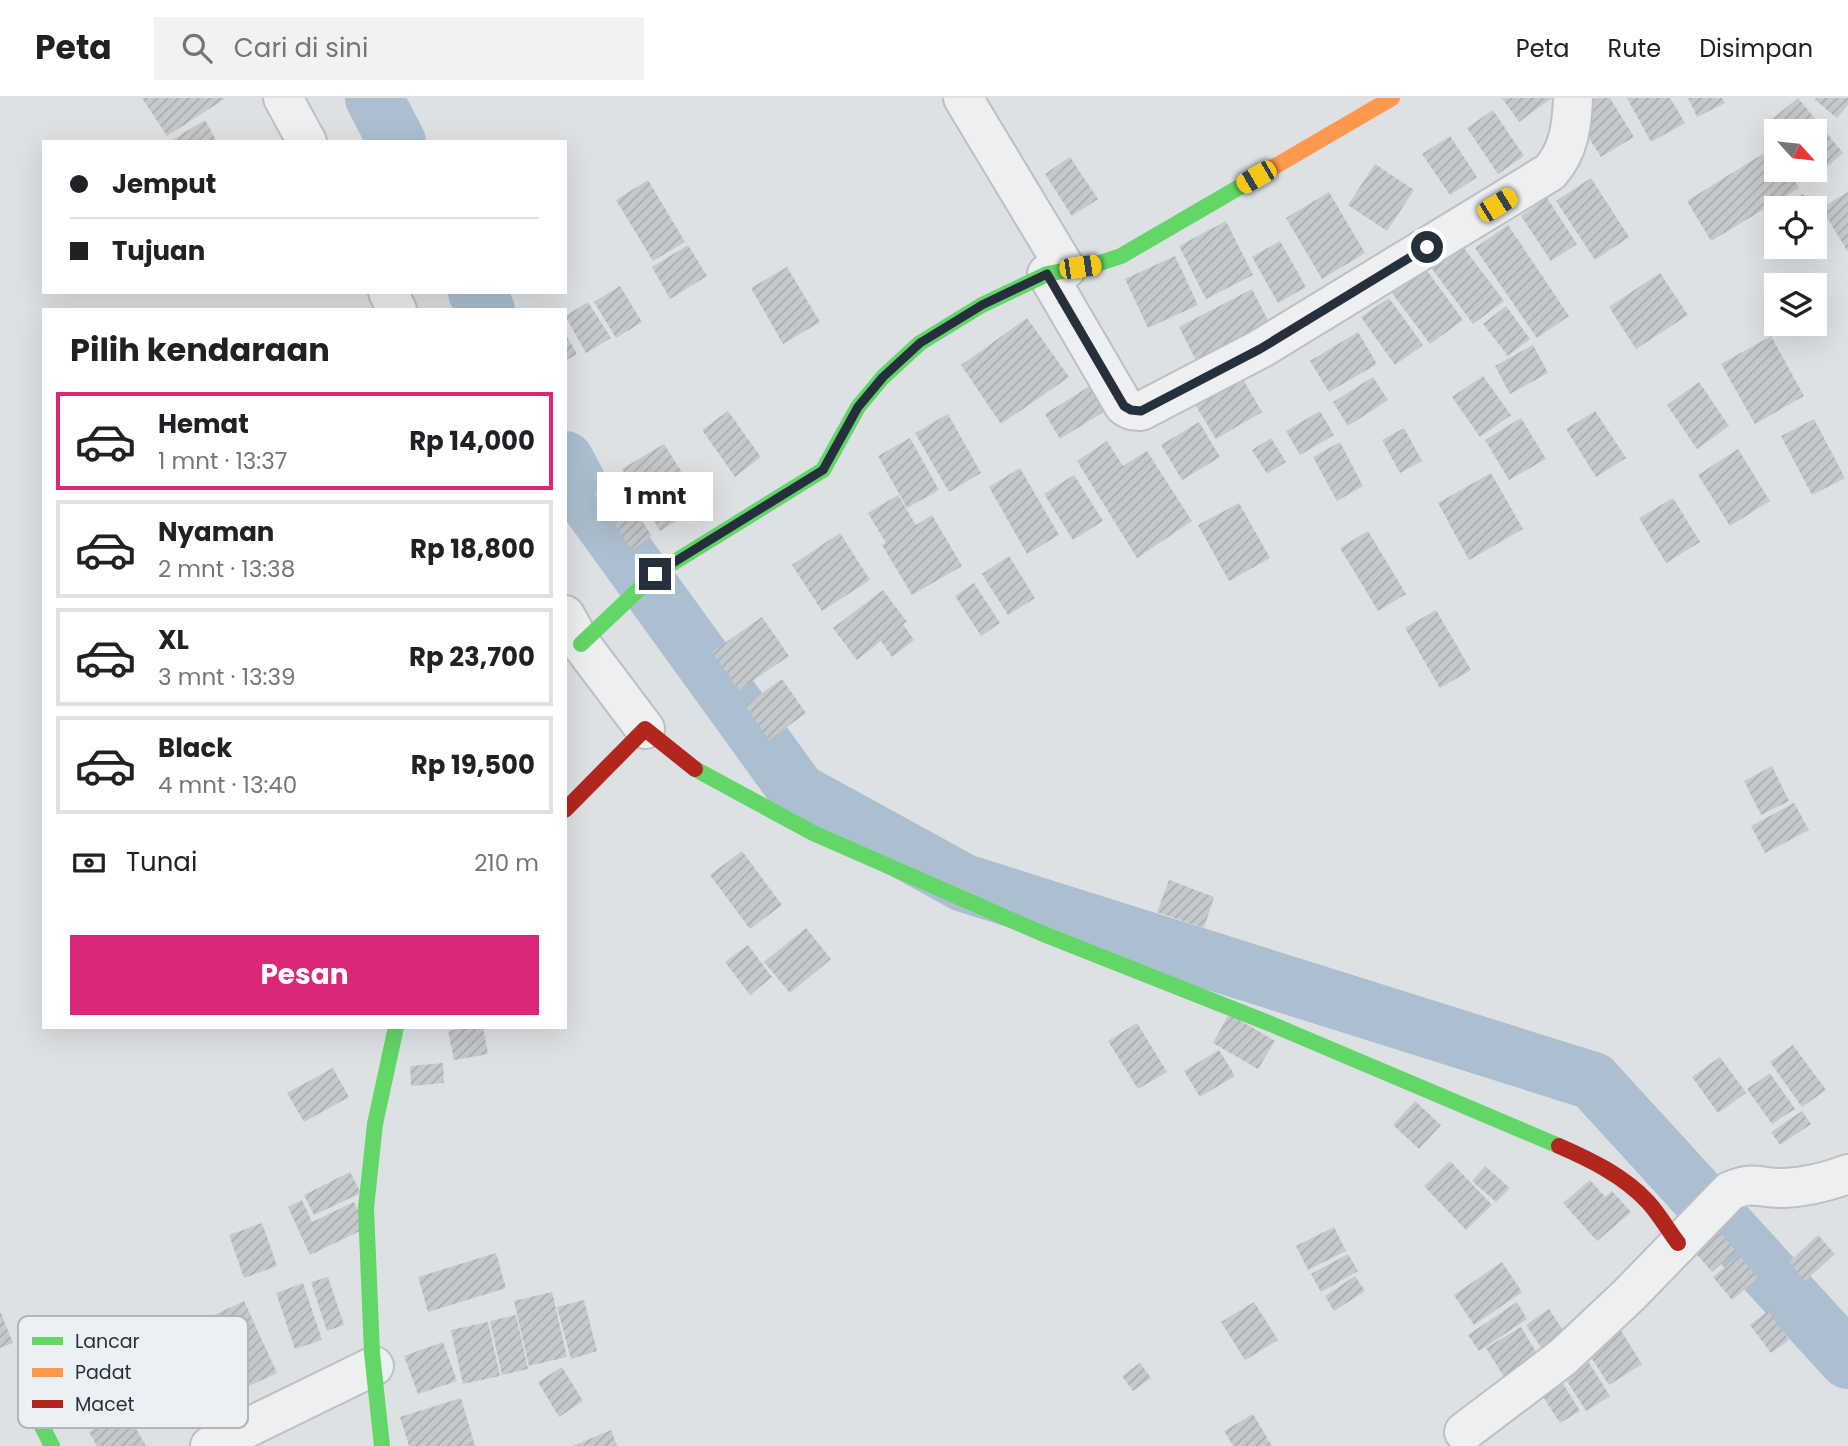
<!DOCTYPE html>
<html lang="id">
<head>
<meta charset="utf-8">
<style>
	body { margin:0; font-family:Poppins,sans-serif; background:#f2f2f2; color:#202124; height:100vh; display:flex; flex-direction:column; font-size:26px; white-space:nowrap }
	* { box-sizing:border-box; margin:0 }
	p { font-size:23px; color:#757577 }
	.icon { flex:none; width:38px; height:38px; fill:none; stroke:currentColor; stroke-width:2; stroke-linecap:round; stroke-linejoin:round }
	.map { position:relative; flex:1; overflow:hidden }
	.sheet { position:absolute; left:42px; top:210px; width:525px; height:721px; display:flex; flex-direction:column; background:#fff; border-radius:0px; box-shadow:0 7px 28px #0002 }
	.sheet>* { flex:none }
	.top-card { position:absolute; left:42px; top:42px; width:525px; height:154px; border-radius:0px; box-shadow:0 7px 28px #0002; display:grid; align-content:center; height:154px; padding:0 28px; background:#fff }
	.needle { width:46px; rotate:117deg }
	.tools { position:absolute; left:1764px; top:21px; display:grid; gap:14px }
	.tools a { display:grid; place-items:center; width:63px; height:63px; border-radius:0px; background:#fff; box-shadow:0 7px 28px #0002; font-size:35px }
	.end { position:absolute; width:32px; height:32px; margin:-16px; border:9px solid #26303c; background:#fff; box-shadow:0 0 0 4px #fff }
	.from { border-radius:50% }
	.bubble { position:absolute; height:49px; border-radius:0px; background:#fff; box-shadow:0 7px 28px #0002; font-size:23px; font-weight:700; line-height:49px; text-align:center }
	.car { position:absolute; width:21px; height:42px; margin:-21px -10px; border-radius:9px; box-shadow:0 0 5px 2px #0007; background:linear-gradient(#f5c518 24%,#345 0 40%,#f5c518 0 76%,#345 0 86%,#f5c518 0) }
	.top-card b { display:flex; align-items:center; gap:24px; height:66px; font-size:26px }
	.top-card b+b { border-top:2px solid #e0e0e0 }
	.top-card i { width:18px; height:18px; background:#202124 }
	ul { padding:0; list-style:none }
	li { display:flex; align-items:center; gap:21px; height:98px; margin:0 14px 10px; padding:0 14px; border:4px solid #e0e0e0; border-radius:0px }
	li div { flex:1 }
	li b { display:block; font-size:26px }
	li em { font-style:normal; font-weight:700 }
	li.on { border-color:#db2777 }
	li>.icon { width:63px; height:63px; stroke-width:1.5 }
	h2 { padding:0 28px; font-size:32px; line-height:84px }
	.pay { display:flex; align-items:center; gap:18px; height:77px; padding:0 28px; font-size:26px }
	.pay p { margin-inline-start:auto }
	.action { display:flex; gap:14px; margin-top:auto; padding:14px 28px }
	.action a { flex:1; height:80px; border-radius:0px; background:#db2777; color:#fff; font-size:28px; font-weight:700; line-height:80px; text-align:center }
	header { display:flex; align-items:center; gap:42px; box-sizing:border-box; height:98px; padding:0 35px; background:#fff; border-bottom:2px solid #e0e0e0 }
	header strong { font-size:33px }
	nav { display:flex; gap:38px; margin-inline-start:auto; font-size:24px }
	.search { width:490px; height:63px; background:#f2f2f2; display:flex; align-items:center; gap:18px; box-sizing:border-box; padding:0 24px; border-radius:0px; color:#757577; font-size:26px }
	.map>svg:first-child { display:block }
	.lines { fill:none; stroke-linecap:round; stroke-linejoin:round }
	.river { stroke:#acbfd0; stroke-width:58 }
	.building { fill:url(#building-hatch) }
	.street-casing { stroke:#bdbfc2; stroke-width:42 }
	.street { stroke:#eeeff1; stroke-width:38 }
	.fast { stroke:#63d668; stroke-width:16 }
	.slow { stroke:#ff974d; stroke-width:16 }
	.jam { stroke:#b3261e; stroke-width:16 }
	.route { stroke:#26303c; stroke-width:9 }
	.key { fill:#ebf0f4; stroke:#b0b6bd; stroke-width:2 }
	.key-label { font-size:19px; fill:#26303c }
</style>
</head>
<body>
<header>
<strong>Peta</strong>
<div class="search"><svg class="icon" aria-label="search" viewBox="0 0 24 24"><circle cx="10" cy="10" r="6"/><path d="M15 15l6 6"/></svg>Cari di sini</div>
<nav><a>Peta</a><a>Rute</a><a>Disimpan</a></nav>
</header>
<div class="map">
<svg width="1848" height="1348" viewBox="0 0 1848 1348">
	<defs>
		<pattern id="building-hatch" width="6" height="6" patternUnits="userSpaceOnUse" patternTransform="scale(1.75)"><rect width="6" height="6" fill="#c6c9cc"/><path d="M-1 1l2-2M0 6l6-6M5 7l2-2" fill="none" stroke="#aaadb0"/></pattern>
	</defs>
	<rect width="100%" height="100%" fill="#dee1e4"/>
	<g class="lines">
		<!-- river -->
		<path class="river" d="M374,0l23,44
			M477,194l9,18
			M565,362l19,36 214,296 166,91 629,198 255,279"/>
	</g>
	<!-- building -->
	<path class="building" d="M142,0h84l-59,38z
		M1502,0h50l-33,24z
		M1597,0h13l24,39 -33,20 -28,-44z
		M1627,0h43l15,25 -34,19z
		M1688,0h34l3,5 -28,14z
		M1798,0l45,55 -26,22 -4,-5h2v-39h-34l-10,-11z
		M1816,0h32v7l-11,13 -22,-18z
		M1493,12l31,46 -26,18 -31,-46z
		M205,22l12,22h-48z
		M1450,38l27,41 -27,18 -28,-41z
		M1774,49l2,23h12l11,18 -88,53 -24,-40z
		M1070,59l28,42 -26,17 -27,-42z
		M1375,66l39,26 -27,41 -39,-26z
		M1591,80l38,59 -34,23 -39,-59z
		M648,82l37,62 -32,19 -37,-61z
		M1329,94l36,61 -43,26 -36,-61z
		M1848,94v60l-27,-44z
		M1803,96l8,14h-33z
		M1547,100l30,46 -26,17 -30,-45z
		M1226,123l27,54 -47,24 -27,-53z
		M1508,127l61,91 -32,22 -62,-90z
		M1280,143l26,46 -28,16 -26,-46z
		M1460,145l44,58 -31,23 -43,-58z
		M688,147l19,31 -37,23 -18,-32z
		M1175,158l23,49 -50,23 -23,-49z
		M1422,166l41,56 -33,24 -41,-55z
		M787,169l33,55 -37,22 -32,-56z
		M1660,175l28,42 -52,34 -27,-42z
		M620,188l22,36 -26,16 -22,-36z
		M1252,191l23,45 -73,38 -23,-45z
		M1389,200l34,47 -28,20 -34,-48z
		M588,204l23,36 -25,15 -21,-37z
		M1506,208l24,33 -22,17 -25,-32z
		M1027,220l42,59 -68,47 -40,-59z
		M1358,234l19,32 -48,28 -19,-31z
		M565,235l12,21 -12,7z
		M1771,238l33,60 -49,28 -34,-60z
		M1533,247l15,28 -38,21 -15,-28z
		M1237,271l25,43 -46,27 -26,-43z
		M1483,278l28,39 -31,22 -28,-40z
		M1373,279l15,23 -40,26 -15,-24z
		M1699,284l30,44 -32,23 -30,-44z
		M1090,288l15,25 -45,28 -15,-25z
		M728,313l33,46 -26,20 -33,-47z
		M1320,313l14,24 -34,20 -14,-24z
		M1595,313l31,47 -30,19 -30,-48z
		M948,316l33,59 -32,19 -34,-59z
		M1521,320l25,41 -37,21 -24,-40z
		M1814,321l31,59 -33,17 -31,-59z
		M1199,324l21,35 -38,23 -21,-35z
		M1404,330l18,33 -22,12 -18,-33z
		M910,340l29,52 -32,18 -29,-52z
		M1271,340l15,24 -19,12 -15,-24z
		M1107,343l16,25 24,-15 45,70 -55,37 -60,-97z
		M1340,344l23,44 -26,15 -24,-44z
		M664,346l24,38 -12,8 14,23 -30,18 -38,-62z
		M1738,351l32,52 -40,25 -32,-51z
		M1020,370l39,67 -32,19 -38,-67z
		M1491,375l32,56 -54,31 -31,-57z
		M1074,377l29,46 -30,19 -29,-46z
		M613,380l39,58 -20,14 -39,-58z
		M898,397l18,30 16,-10 30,51 -50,29 -30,-50 4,-2 -18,-30z
		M1673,400l27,44 -34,21 -27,-45z
		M1239,405l31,55 -41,23 -31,-56z
		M1368,433l38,63 -28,17 -38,-63z
		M840,435l30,47 -48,31 -30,-46z
		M1009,458l26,42 -27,17 -26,-41z
		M974,485l26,40 -19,13 -26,-40z
		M883,492l24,32 -4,2 11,16 -22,17 -11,-16 -24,19 -24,-32z
		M1436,512l35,60 -31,18 -35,-60z
		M762,519l27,39 -50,34 -27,-38z
		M782,581l24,34 -37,27 -24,-35z
		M1772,668l17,35 -28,14 -17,-34z
		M1794,705l15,27 -44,23 -14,-27z
		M742,753l40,54 -32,24 -40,-54z
		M1169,782l45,17 -10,31 -47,-16z
		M806,830l25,31 -41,34 -26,-31z
		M748,847l24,32 -22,18 -25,-33z
		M1229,916l46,27 -17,28 -45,-26z
		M1137,925l30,49 -29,17 -30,-48z
		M470,929h13l5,27 -34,6 -6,-29z
		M1793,947l33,45 -24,17 -32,-45z
		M1219,952l16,26 -35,21 -16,-26z
		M1720,959l26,36 -28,20 -26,-36z
		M443,965l1,20 -33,3 -1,-20z
		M333,970l16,29 -45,25 -17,-29z
		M1770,975l25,36 -23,15 -25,-35z
		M1415,1003l26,24 -22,24 -26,-24z
		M1802,1013l9,13 -31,21 -9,-13z
		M1450,1063l42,44 -26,25 -42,-44z
		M1485,1068l25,22 -14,14 -24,-21z
		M350,1074l11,21 -47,22 -10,-20z
		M1590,1082l15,17 7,-6 19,21 -34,29 -34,-38z
		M302,1102l10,22 42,-20 12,26 -56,27 -22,-48z
		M262,1125l15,43 -33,12 -15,-43z
		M1334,1129l12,24 -38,19 -12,-24z
		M1716,1130l20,23 -24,21 -20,-23z
		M1818,1137l17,19 -30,27 -16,-19z
		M496,1155l10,35 -78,24 -10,-35z
		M1348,1156l10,17 -37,21 -10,-18z
		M1739,1157l19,23 -26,22 -19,-23z
		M1502,1164l20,30 -48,33 -20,-30z
		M1355,1178l10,15 -31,20 -9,-15z
		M328,1179l16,48 -17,6 -16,-49z
		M303,1185l19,57 -27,9 -19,-56z
		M552,1194l15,65 -38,9 -15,-65z
		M584,1202l13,51 -26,8 -14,-52z
		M244,1203l33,72 -47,22 -33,-72z
		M1254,1204l24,38 -33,20 -24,-38z
		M1517,1204l10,17 -48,32 -11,-16z
		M1549,1211l23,35 -23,15 -23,-34z
		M0,1213l13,32 -13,5z
		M1768,1213l21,29 -18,13 -21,-28z
		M516,1217l12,54 -26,6 -12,-54z
		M488,1224l12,54 -37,8 -12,-54z
		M1618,1228l24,38 -33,21 -24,-37z
		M1521,1229l21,35 -34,21 -22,-35z
		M443,1244l14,39 -39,13 -14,-38z
		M1584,1257l26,41 -24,15 -26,-41z
		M1140,1265l11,15 -18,13 -11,-15z
		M562,1269l21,34 -24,16 -21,-35z
		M1555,1273l25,40 -20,12 -25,-39z
		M461,1300l14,48h-66l-9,-29z
		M125,1312l21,36h-49l-8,-14z
		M1253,1316l19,32h-39l-9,-15z
		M611,1332l6,16h-44z"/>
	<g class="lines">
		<defs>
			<path id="street" d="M283,0l24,44
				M963,0l103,171
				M1047,176l77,132 7,4 10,1 119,-62 290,-177c19,-21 22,-47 23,-74
				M388,194l9,18
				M565,517l16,29 64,85
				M1464,1334l99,-75 66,-62 101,-104c25,-11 29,-2 54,-3 22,-1 43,-6 64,-14
				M210,1348l164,-80"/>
		</defs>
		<!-- street casing -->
		<use href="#street" class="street-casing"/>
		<!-- street -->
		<use href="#street" class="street"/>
		<!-- fast -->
		<path class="fast" d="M581,546l74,-70 168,-104 35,-63 25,-30 37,-34 62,-38 65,-31 47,-9 27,-9 129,-75
			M695,671l118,64 228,100 230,91 288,122
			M28,1301l24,47
			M382,1348l-10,-93 -6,-145 9,-84 21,-97"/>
		<!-- slow -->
		<path class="slow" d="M1250,83l142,-83"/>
		<!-- jam -->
		<path class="jam" d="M565,712l80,-81 50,40
			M1559,1048c32,14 65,30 89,56 11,12 20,28 30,41"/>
	</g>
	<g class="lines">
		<!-- route -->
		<path class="route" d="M655,476l168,-104 35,-63 25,-30 37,-34 62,-38 65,-31 77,132 7,4 10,1 119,-62 167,-102"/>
	</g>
	<!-- legend -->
	<rect x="18" y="1218" width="230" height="112" rx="10" class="key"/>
	<rect x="32" y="1239" width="31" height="8" fill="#63d668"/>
	<rect x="32" y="1270" width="31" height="9" fill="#ff974d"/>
	<rect x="32" y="1302" width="31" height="8" fill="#b3261e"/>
	<g class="key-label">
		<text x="75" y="1250">Lancar</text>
		<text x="75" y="1281">Padat</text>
		<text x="75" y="1313">Macet</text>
	</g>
</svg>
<div class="tools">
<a><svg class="needle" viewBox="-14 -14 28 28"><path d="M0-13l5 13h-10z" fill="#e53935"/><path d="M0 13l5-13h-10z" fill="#757577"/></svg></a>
<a><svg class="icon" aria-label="locate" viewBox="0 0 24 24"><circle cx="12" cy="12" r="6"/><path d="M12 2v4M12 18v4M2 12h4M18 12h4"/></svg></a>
<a><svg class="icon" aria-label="layers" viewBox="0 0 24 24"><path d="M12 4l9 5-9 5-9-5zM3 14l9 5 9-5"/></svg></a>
</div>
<i class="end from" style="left:1427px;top:149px"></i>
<i class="end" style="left:655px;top:476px"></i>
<div class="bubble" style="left:597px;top:374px;width:116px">1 mnt</div>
<i class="car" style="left:1256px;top:79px;rotate:240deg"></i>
<i class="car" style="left:1497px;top:107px;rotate:58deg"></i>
<i class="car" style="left:1080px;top:169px;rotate:82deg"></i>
<div class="top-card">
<b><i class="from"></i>Jemput</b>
<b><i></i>Tujuan</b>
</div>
<section class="sheet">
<h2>Pilih kendaraan</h2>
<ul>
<li class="on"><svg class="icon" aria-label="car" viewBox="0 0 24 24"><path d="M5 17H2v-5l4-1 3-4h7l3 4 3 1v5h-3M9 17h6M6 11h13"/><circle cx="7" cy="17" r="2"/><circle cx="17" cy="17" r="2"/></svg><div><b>Hemat</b><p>1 mnt · 13:37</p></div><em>Rp 14,000</em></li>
<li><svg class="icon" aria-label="car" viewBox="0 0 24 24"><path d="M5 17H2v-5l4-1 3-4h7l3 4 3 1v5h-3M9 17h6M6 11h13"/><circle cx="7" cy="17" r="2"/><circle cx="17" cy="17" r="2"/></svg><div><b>Nyaman</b><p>2 mnt · 13:38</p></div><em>Rp 18,800</em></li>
<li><svg class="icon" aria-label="car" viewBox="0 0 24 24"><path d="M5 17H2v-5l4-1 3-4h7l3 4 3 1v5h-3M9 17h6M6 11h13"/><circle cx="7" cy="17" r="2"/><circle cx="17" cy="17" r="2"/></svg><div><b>XL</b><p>3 mnt · 13:39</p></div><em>Rp 23,700</em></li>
<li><svg class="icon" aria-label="car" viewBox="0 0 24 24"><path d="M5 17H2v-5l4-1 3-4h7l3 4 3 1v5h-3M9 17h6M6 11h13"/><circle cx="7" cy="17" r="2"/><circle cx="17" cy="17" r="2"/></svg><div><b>Black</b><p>4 mnt · 13:40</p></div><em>Rp 19,500</em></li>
</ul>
<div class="pay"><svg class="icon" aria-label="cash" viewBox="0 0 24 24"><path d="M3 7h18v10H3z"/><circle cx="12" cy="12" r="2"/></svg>Tunai<p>210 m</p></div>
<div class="action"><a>Pesan</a></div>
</section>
</div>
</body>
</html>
